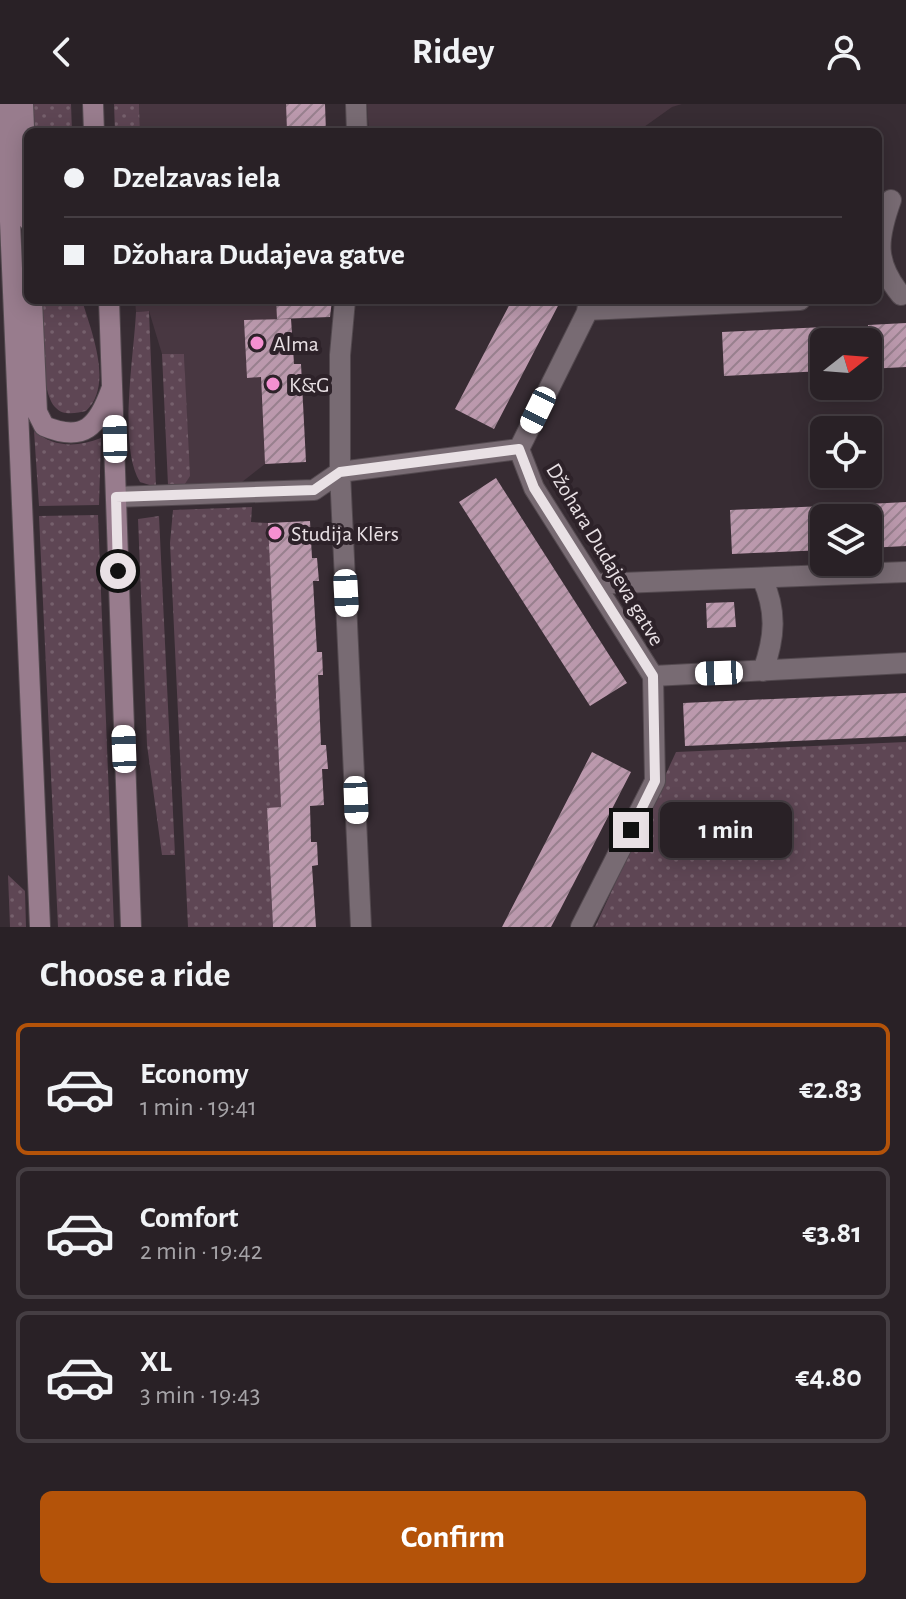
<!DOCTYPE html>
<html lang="en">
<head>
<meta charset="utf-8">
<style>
	body { margin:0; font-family:"Alegreya Sans",sans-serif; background:#352e32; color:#f1f3f6; height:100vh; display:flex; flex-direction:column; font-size:30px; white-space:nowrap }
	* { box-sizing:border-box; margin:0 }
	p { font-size:26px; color:#a5a3a7 }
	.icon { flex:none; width:44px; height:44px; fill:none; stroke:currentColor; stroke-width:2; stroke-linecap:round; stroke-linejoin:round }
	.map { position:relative; height:823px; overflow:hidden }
	.drawer { display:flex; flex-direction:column; background:#292126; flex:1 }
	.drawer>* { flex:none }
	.top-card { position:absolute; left:24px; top:24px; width:858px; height:176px; border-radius:12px; box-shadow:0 4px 20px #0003,0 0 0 2px #453e43; display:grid; align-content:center; height:176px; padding:0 40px; background:#292126 }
	.needle { width:52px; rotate:73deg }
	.fabs { position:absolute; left:810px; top:224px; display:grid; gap:16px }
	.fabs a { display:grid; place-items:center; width:72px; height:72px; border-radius:12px; background:#292126; box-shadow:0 4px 20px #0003,0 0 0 2px #453e43; font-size:40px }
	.end { position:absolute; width:36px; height:36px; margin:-18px; border:10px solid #e9e1e5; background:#111; box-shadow:0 0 0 4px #111 }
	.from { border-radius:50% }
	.bubble { position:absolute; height:56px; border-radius:12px; background:#292126; box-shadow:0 4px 20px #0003,0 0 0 2px #453e43; font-size:26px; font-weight:700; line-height:56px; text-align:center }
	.car { position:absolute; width:24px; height:48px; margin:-24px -12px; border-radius:10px; box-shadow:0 0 6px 2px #0007; background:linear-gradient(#fff 24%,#345 0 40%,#fff 0 76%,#345 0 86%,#fff 0) }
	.top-card b { display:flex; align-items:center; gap:28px; height:76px; font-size:30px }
	.top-card b+b { border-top:2px solid #453e43 }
	.top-card i { width:20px; height:20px; background:#f1f3f6 }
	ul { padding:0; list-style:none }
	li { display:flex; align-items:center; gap:24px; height:132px; margin:0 16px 12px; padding:0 24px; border:4px solid #453e43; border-radius:12px }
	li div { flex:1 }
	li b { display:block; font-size:30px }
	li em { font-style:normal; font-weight:700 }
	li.active { border-color:#b45309 }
	li>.icon { width:72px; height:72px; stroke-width:1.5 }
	h2 { padding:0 40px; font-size:36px; line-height:96px }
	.primary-button { display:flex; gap:16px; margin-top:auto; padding:16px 40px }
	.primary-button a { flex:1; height:92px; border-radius:12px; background:#b45309; color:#fff; font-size:32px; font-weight:700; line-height:92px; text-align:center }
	header { display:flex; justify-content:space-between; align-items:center; height:104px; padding:0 40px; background:#292126; font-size:36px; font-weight:700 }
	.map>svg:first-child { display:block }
	.built { fill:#483741 }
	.grass { fill:url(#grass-dots) }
	.building { fill:url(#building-hatch) }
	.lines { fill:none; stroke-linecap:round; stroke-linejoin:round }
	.street-casing { stroke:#53494f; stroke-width:22 }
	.secondary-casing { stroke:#53494f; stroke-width:22 }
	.street { stroke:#786b73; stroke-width:20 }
	.secondary { stroke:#987c8d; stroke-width:20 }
	.route { stroke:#e9e1e5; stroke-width:10 }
	.poi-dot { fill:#f590d1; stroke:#2d2229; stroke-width:3 }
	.labels { text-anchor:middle; stroke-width:8; stroke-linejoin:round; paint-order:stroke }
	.poi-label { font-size:22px; fill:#e9e1e5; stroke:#2d2229; text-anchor:start }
	.street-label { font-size:22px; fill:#e9e1e5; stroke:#2d2229 }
</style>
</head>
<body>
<header><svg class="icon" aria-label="back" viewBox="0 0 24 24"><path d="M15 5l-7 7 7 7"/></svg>Ridey<svg class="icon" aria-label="person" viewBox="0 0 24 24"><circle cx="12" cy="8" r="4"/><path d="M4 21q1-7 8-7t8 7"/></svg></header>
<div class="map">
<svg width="906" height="823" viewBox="0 0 906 823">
	<defs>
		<pattern id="grass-dots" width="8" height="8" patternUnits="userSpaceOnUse" patternTransform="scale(2)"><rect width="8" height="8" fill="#5e4654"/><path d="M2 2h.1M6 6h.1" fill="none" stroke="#75606c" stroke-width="1.8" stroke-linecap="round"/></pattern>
		<pattern id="building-hatch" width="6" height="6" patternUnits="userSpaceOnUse" patternTransform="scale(2)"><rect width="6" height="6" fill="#bb99ad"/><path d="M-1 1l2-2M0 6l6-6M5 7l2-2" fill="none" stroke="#98808e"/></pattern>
	</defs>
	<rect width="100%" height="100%" fill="#372c33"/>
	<!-- built -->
	<path class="built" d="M139,0h147l1,28h-147z
		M367,0h315l-10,3 -35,25h-268z
		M135,196h141l1,19 14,-1 3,46 -34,3 5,97 -37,29 -38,1 -5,-10 4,-8 -5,-122h-22l-13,-43 -13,1z"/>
	<!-- grass -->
	<path class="grass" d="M32,0h39l1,28h-39z
		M114,0h25l1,28h-25z
		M42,196h40c9,31 32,85 4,111 -9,2 -23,5 -30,-3 -17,-16 -13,-83 -14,-108z
		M149,207l7,176 -16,-5c-22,-35 -6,-127 -4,-170z
		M162,250h22l6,122 -5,8 -17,1z
		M34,327c21,17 43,16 67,7l-2,67 -60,1z
		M252,403l-1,15 17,1 13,284 -14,2 6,118h-85l-18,-384 3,-33z
		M98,411l16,412h-56l-19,-411z
		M159,412l16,339h-13l-15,-110 -9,-226z
		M906,638v185h-311l81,-175z
		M8,771l17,16 1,36h-16z"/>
	<!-- building -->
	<path class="building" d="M286,0h39l1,28h-39z
		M276,196h56l-2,17 -53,2z
		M512,196h49l-67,129 -39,-20z
		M291,215l3,45h7l5,98 -41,2 -4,-87 -14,1 -3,-58z
		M906,219v44l-38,2v-44z
		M824,223v44l-100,5 -2,-44z
		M496,374l131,205 -37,23 -131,-204z
		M906,398v44l-38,2v-44z
		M824,402v44l-92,4 -2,-44z
		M310,417l2,37h5l2,23h-6l4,71h5l1,23h-5l3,70h5l2,24h-6l2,36 -14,1 1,36h6l1,23 -6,1 4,61h-43l-6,-119 14,-1 -13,-284z
		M734,498l2,25 -29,1 -1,-25z
		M906,589v43l-221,10 -2,-43z
		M592,648l39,20 -71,138 -9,17h-49z"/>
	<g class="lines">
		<defs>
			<path id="street" d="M356,0l1,28
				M891,96c-14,39 -17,62 10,95
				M587,206l213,-10
				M116,393l198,-7 26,-18v-117l5,-55
				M762,474c15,33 13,59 1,93
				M595,480l311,-12
				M653,572l253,-13
				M361,823l-21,-455 179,-23
				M581,823l74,-146 -2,-105 -119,-188 -15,-39 74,-149"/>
			<path id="secondary" d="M5,0l35,823
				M23,0l5,116
				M93,0l1,28
				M32,196l5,112 7,14c40,17 54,0 67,-36
				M109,196l22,627"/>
		</defs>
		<!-- street casing -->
		<use href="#street" class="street-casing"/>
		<!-- secondary casing -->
		<use href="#secondary" class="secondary-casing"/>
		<!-- street -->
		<use href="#street" class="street"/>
		<!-- secondary -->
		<use href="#secondary" class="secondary"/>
	</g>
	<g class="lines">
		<!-- route -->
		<path class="route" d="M118,467l-2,-74 198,-7 26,-18 179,-23 15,39 119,188 2,105 -24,49"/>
	</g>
	<!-- markers -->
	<g class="poi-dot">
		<circle cx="257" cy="239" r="8"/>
		<circle cx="273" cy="280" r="8"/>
		<circle cx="275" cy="429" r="8"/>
	</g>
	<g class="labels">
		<!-- poi labels -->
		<g class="poi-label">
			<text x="273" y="247">Alma</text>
			<text x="289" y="288">K&amp;G</text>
			<text x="291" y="437">Studija Klērs</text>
		</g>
		<!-- street labels -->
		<g class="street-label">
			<text transform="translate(606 450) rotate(59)" y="8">Džohara Dudajeva gatve</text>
		</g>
	</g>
</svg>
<div class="fabs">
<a><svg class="needle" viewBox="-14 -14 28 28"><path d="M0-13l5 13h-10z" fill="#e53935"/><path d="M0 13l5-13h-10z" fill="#a5a3a7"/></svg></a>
<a><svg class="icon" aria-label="locate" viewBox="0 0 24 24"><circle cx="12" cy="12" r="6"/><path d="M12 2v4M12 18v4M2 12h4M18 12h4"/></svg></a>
<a><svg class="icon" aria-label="layers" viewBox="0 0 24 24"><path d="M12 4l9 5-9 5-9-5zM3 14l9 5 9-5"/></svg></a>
</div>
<i class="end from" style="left:118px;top:467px"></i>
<i class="end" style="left:631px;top:726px"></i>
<div class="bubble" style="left:660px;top:698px;width:132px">1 min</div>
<i class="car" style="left:538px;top:306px;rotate:206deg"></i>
<i class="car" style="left:115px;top:335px;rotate:359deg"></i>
<i class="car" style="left:346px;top:489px;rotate:177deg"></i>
<i class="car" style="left:719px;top:569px;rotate:268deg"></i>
<i class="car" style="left:124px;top:645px;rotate:358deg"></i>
<i class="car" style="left:356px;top:696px;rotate:178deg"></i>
<div class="top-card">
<b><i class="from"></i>Dzelzavas iela</b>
<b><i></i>Džohara Dudajeva gatve</b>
</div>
</div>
<section class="drawer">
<h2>Choose a ride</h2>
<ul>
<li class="active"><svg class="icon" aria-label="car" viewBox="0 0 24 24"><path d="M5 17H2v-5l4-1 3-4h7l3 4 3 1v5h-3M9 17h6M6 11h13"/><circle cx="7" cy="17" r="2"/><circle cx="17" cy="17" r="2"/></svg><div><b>Economy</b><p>1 min · 19:41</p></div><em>€2.83</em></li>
<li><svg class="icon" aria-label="car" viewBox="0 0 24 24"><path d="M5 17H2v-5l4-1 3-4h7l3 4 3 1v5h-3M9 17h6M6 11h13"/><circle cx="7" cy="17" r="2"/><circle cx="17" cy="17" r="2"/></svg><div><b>Comfort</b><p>2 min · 19:42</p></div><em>€3.81</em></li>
<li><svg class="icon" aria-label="car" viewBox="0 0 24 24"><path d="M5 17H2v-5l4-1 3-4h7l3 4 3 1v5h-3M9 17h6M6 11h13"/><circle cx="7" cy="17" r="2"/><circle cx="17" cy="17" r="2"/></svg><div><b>XL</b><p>3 min · 19:43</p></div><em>€4.80</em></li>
</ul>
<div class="primary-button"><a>Confirm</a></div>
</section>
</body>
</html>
